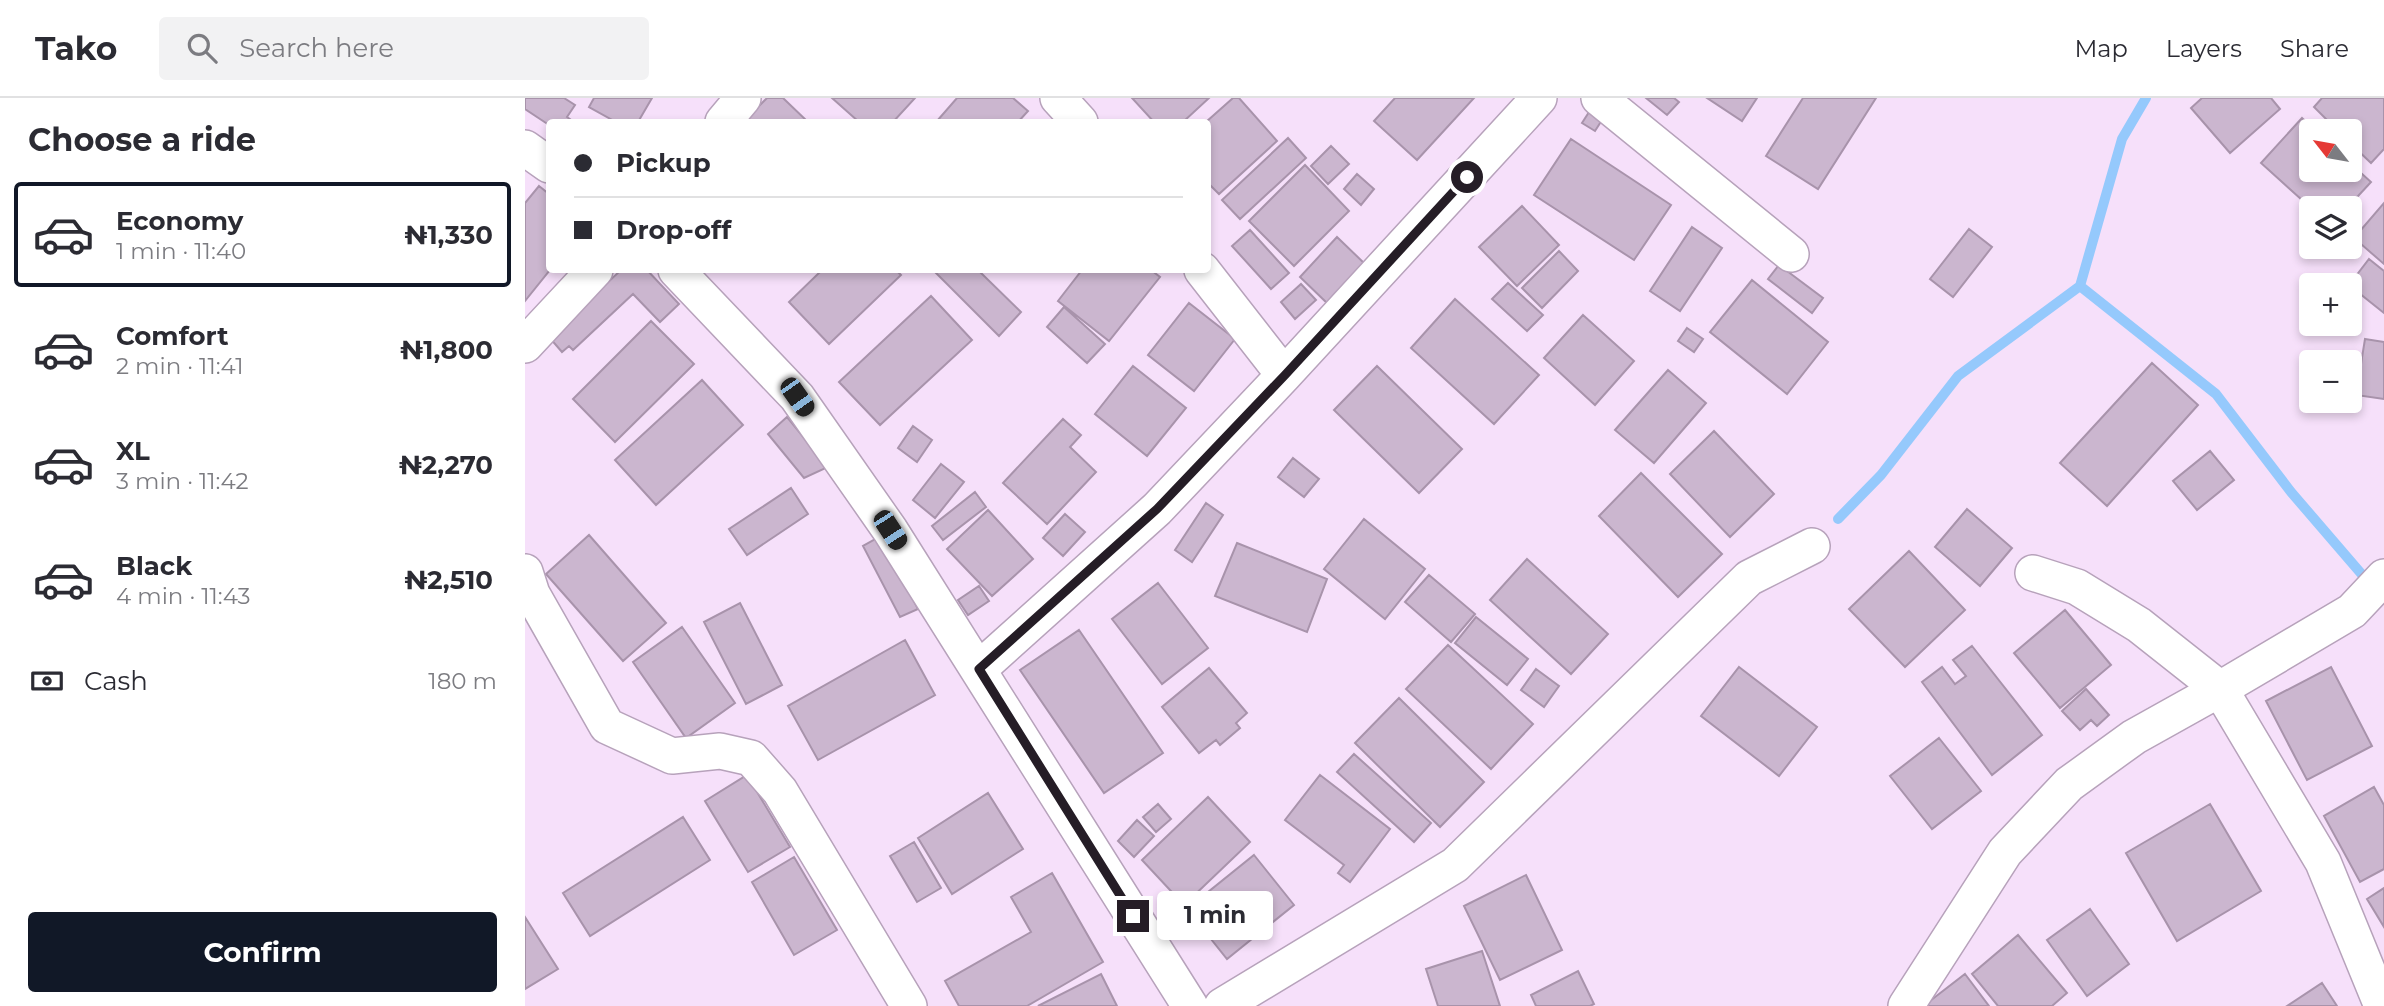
<!DOCTYPE html>
<html lang="en">
<head>
<meta charset="utf-8">
<style>
	body { margin:0; font-family:Montserrat,sans-serif; background:#f2f2f3; color:#2b2b33; height:100vh; display:flex; flex-direction:column; font-size:26px; white-space:nowrap }
	* { box-sizing:border-box; margin:0 }
	p { font-size:23px; color:#7c7c81 }
	.icon { flex:none; width:38px; height:38px; fill:none; stroke:currentColor; stroke-width:2; stroke-linecap:round; stroke-linejoin:round }
	.map { position:relative; flex:1; overflow:hidden }
	.drawer { display:flex; flex-direction:column; background:#fff; width:525px }
	.drawer>* { flex:none }
	.top-card { position:absolute; left:21px; top:21px; width:665px; height:154px; border-radius:7px; box-shadow:0 4px 10px #0003; display:grid; align-content:center; height:154px; padding:0 28px; background:#fff }
	.needle { width:46px; rotate:301deg }
	.buttons { position:absolute; left:1774px; top:21px; display:grid; gap:14px }
	.buttons a { display:grid; place-items:center; width:63px; height:63px; border-radius:7px; background:#fff; box-shadow:0 4px 10px #0003; font-size:35px }
	.end { position:absolute; width:32px; height:32px; margin:-16px; border:9px solid #251d26; background:#fff; box-shadow:0 0 0 4px #fff }
	.from { border-radius:50% }
	.bubble { position:absolute; height:49px; border-radius:7px; background:#fff; box-shadow:0 4px 10px #0003; font-size:23px; font-weight:700; line-height:49px; text-align:center }
	.car { position:absolute; width:21px; height:42px; margin:-21px -10px; border-radius:9px; box-shadow:0 0 5px 2px #0007; background:linear-gradient(#222 24%,#8ab4d8 0 40%,#222 0 76%,#8ab4d8 0 86%,#222 0) }
	.top-card b { display:flex; align-items:center; gap:24px; height:66px; font-size:26px }
	.top-card b+b { border-top:2px solid #e1e1e2 }
	.top-card i { width:18px; height:18px; background:#2b2b33 }
	ul { padding:0; list-style:none }
	li { display:flex; align-items:center; gap:21px; height:105px; margin:0 14px 10px; padding:0 14px; border:4px solid transparent; border-radius:7px }
	li div { flex:1 }
	li b { display:block; font-size:26px }
	li em { font-style:normal; font-weight:700 }
	li.active { border-color:#111827 }
	li>.icon { width:63px; height:63px; stroke-width:1.5 }
	h2 { padding:0 28px; font-size:32px; line-height:84px }
	.pay { display:flex; align-items:center; gap:18px; height:77px; padding:0 28px; font-size:26px }
	.pay p { margin-inline-start:auto }
	.button { display:flex; gap:14px; margin-top:auto; padding:14px 28px }
	.button a { flex:1; height:80px; border-radius:7px; background:#111827; color:#fff; font-size:28px; font-weight:700; line-height:80px; text-align:center }
	header { display:flex; align-items:center; gap:42px; box-sizing:border-box; height:98px; padding:0 35px; background:#fff; border-bottom:2px solid #e1e1e2 }
	header strong { font-size:33px }
	nav { display:flex; gap:38px; margin-inline-start:auto; font-size:24px }
	.search { width:490px; height:63px; background:#f2f2f3; display:flex; align-items:center; gap:18px; box-sizing:border-box; padding:0 24px; border-radius:7px; color:#7c7c81; font-size:26px }
	main { display:flex; flex:1; min-height:0 }
	.map>svg:first-child { display:block }
	.lines { fill:none; stroke-linecap:round; stroke-linejoin:round }
	.stream { stroke:#95c9fc; stroke-width:10 }
	.building { fill:#cbb6cf; stroke:#a893ab; stroke-width:2 }
	.street-casing { stroke:#b7a2bb; stroke-width:38 }
	.street { stroke:#fff; stroke-width:35 }
	.route { stroke:#251d26; stroke-width:9 }
</style>
</head>
<body>
<header>
<strong>Tako</strong>
<div class="search"><svg class="icon" aria-label="search" viewBox="0 0 24 24"><circle cx="10" cy="10" r="6"/><path d="M15 15l6 6"/></svg>Search here</div>
<nav><a>Map</a><a>Layers</a><a>Share</a></nav>
</header>
<main>
<section class="drawer">
<h2>Choose a ride</h2>
<ul>
<li class="active"><svg class="icon" aria-label="car" viewBox="0 0 24 24"><path d="M5 17H2v-5l4-1 3-4h7l3 4 3 1v5h-3M9 17h6M6 11h13"/><circle cx="7" cy="17" r="2"/><circle cx="17" cy="17" r="2"/></svg><div><b>Economy</b><p>1 min · 11:40</p></div><em>₦1,330</em></li>
<li><svg class="icon" aria-label="car" viewBox="0 0 24 24"><path d="M5 17H2v-5l4-1 3-4h7l3 4 3 1v5h-3M9 17h6M6 11h13"/><circle cx="7" cy="17" r="2"/><circle cx="17" cy="17" r="2"/></svg><div><b>Comfort</b><p>2 min · 11:41</p></div><em>₦1,800</em></li>
<li><svg class="icon" aria-label="car" viewBox="0 0 24 24"><path d="M5 17H2v-5l4-1 3-4h7l3 4 3 1v5h-3M9 17h6M6 11h13"/><circle cx="7" cy="17" r="2"/><circle cx="17" cy="17" r="2"/></svg><div><b>XL</b><p>3 min · 11:42</p></div><em>₦2,270</em></li>
<li><svg class="icon" aria-label="car" viewBox="0 0 24 24"><path d="M5 17H2v-5l4-1 3-4h7l3 4 3 1v5h-3M9 17h6M6 11h13"/><circle cx="7" cy="17" r="2"/><circle cx="17" cy="17" r="2"/></svg><div><b>Black</b><p>4 min · 11:43</p></div><em>₦2,510</em></li>
</ul>
<div class="pay"><svg class="icon" aria-label="cash" viewBox="0 0 24 24"><path d="M3 7h18v10H3z"/><circle cx="12" cy="12" r="2"/></svg>Cash<p>180 m</p></div>
<div class="button"><a>Confirm</a></div>
</section>
<div class="map">
<svg width="1859" height="908" viewBox="0 0 1859 908">
	<rect width="100%" height="100%" fill="#f6e0fa"/>
	<g class="lines">
		<!-- stream -->
		<path class="stream" d="M1555,188l136,108 75,98 80,93
			M1313,421l43,-44 77,-99 122,-90 42,-147 24,-41"/>
	</g>
	<!-- building -->
	<path class="building" d="M0,0h39l11,7 -8,12 7,5h-25v3l-24,-16z
		M69,0h58l-14,24h-22l-27,-15z
		M242,0h16l25,24h-65z
		M307,0h83l-22,24h-34z
		M432,0h56l15,13 -10,11h-79l-2,-1z
		M607,0h77l-26,24h-29z
		M708,0h6l38,43 -58,53 -12,-12 -1,-60z
		M870,0h79l-57,62 -43,-39z
		M1121,0h28l5,4 -12,13z
		M1182,0h50l-15,23z
		M1278,0h73l-58,91 -52,-33z
		M1677,0h69l9,11 -50,44 -39,-45z
		M1797,0h62v51l-13,14 -21,-20v-12h-12l-24,-24z
		M1064,14l13,8 -7,11 -13,-8z
		M1777,20l14,13h-4v39h38v-7l21,19 -24,26 -35,1 -51,-46z
		M763,40l18,20 -66,61 -18,-19z
		M1046,41l100,66 -37,55 -100,-65z
		M806,48l18,18 -21,20 -17,-18z
		M780,67l44,46 -55,55 -45,-45z
		M832,76l17,15 -13,16 -17,-16z
		M14,88l10,8 1,76 -25,31v-98z
		M1859,105v61l-30,-26z
		M997,108l37,39 -42,41 -38,-39z
		M1167,129l30,21 -42,63 -30,-20z
		M1444,131l23,18 -39,50 -23,-18z
		M725,132l39,43 -18,16 -39,-43z
		M812,139l28,27 -37,40 -28,-27z
		M1034,153l19,20 -36,37 -20,-20z
		M1844,161l15,12v42l-35,-28z
		M1254,167l44,33 -11,15 -44,-34z
		M96,172h26l32,34 -19,18 -27,-28 -60,56 -4,-4 -7,6 -13,-15z
		M297,172h74l5,5 -72,69 -40,-42z
		M408,172h45l43,42 -22,24z
		M557,172h69l9,7 -51,64 -51,-40z
		M1227,182l76,62 -41,52 -77,-62z
		M983,185l35,32 -16,16 -35,-32z
		M776,186l15,16 -21,19 -14,-17z
		M406,198l41,44 -92,85 -41,-43z
		M930,201l84,76 -45,49 -83,-76z
		M664,205l46,36 -41,52 -46,-36z
		M539,209l41,37 -18,19 -40,-36z
		M1058,217l51,46 -39,44 -51,-47z
		M126,223l43,43 -79,78 -42,-43z
		M1162,230l16,11 -9,13 -16,-11z
		M1840,241l19,3v57l-28,-4z
		M1627,265l46,42 -91,101 -47,-43z
		M608,268l53,42 -39,48 -52,-42z
		M852,268l85,83 -43,44 -85,-83z
		M1143,272l38,33 -52,60 -39,-33z
		M177,282l41,45 -87,80 -41,-45z
		M262,319l41,50 -24,11 -36,-44z
		M538,321l18,16 -11,12 26,25 -49,52 -44,-41z
		M388,328l19,14 -15,22 -19,-14z
		M1189,333l60,63 -44,43 -60,-63z
		M1685,353l24,29 -37,30 -24,-29z
		M768,360l26,21 -15,18 -26,-20z
		M416,366l23,18 -29,36 -22,-18z
		M1116,375l81,81 -44,43 -79,-81z
		M266,390l17,26 -61,41 -18,-26z
		M450,394l11,15 -43,33 -11,-14z
		M681,405l17,12 -31,47 -17,-12z
		M1442,411l45,39 -32,38 -45,-39z
		M463,412l45,49 -41,37 -45,-47z
		M540,416l20,18 -22,24 -20,-18z
		M839,421l61,50 -40,50 -61,-50z
		M64,437l77,88 -43,38 -77,-87z
		M356,438l37,73 -18,8 -37,-71z
		M712,445l90,36 -20,53 -92,-36z
		M1384,453l56,59 -60,57 -56,-58z
		M1002,461l81,75 -37,40 -81,-74z
		M904,477l46,39 -24,28 -46,-40z
		M633,485l50,65 -46,36 -50,-65z
		M454,488l10,15 -21,14 -10,-15z
		M215,505l42,82 -36,19 -42,-82z
		M1540,512l46,55 -51,43 -46,-55z
		M951,519l52,42 -21,26 -52,-42z
		M157,529l53,76 -49,35 -53,-76z
		M554,532l84,123 -59,40 -84,-123z
		M380,542l30,55 -117,65 -30,-54z
		M923,547l85,79 -42,45 -85,-80z
		M1447,548l70,89 -50,40 -70,-93 20,-15 13,17 11,-8 -13,-16z
		M1214,569l78,60 -38,49 -78,-60z
		M1806,569l41,79 -65,34 -41,-79z
		M684,570l38,45 -11,10 4,5 -20,17 -4,-5 -17,13 -37,-46z
		M1011,571l23,17 -15,21 -23,-17z
		M1561,591l23,26 -12,11 -6,-6 -11,10 -18,-19z
		M874,600l85,84 -44,45 -85,-84z
		M1414,640l42,53 -49,38 -42,-53z
		M829,656l77,69 -17,19 -77,-70z
		M222,677l43,72 -42,25 -43,-71z
		M795,677l70,54 -40,53 -12,-9 6,-8 -59,-45z
		M1849,689l10,18v64l-24,13 -36,-66z
		M463,695l35,56 -71,45 -34,-56z
		M683,699l42,45 -66,63 -42,-45z
		M633,706l13,15 -15,13 -13,-15z
		M1685,706l51,87 -84,50 -51,-88z
		M158,719l27,43 -120,76 -27,-43z
		M612,722l17,16 -20,21 -16,-16z
		M389,744l27,46 -24,14 -27,-46z
		M729,757l40,50 -67,54 -40,-50z
		M269,759l43,73 -43,25 -42,-73z
		M527,775l51,89 -76,44h-68l-14,-25 86,-49 -20,-35z
		M1001,777l36,75 -62,30 -36,-74z
		M1859,790v39l-17,-28z
		M1565,811l39,55 -42,32 -40,-56z
		M0,819l33,52 -33,20z
		M1493,837l49,58 -15,13h-54l-26,-32z
		M957,853l18,55h-62l-12,-37z
		M1053,873l16,33 -4,2h-54l-5,-11z
		M576,876l16,32h-79z
		M1440,876l24,32h-61l-2,-2z
		M1797,885l15,23h-50z"/>
	<g class="lines">
		<defs>
			<path id="street" d="M533,0l22,24
				M1074,0l192,156
				M198,24l20,-24
				M0,50l24,17
				M151,172l121,127 93,133 300,476
				M677,172l82,105
				M0,247l70,-75
				M0,474l7,22 75,132 65,30 48,-5 31,7 29,33 129,215
				M1508,475l44,14 62,38 81,64 103,173 59,144
				M454,571l178,-160 127,-134 255,-277
				M697,908l233,-141 294,-287 63,-32
				M1381,908l99,-154 64,-68 65,-47 86,-48 132,-78 32,-34"/>
		</defs>
		<!-- street casing -->
		<use href="#street" class="street-casing"/>
		<!-- street -->
		<use href="#street" class="street"/>
	</g>
	<g class="lines">
		<!-- route -->
		<path class="route" d="M608,818l-154,-247 178,-160 128,-134 182,-198"/>
	</g>
</svg>
<div class="buttons">
<a><svg class="needle" viewBox="-14 -14 28 28"><path d="M0-13l5 13h-10z" fill="#e53935"/><path d="M0 13l5-13h-10z" fill="#7c7c81"/></svg></a>
<a><svg class="icon" aria-label="layers" viewBox="0 0 24 24"><path d="M12 4l9 5-9 5-9-5zM3 14l9 5 9-5"/></svg></a>
<a>+</a>
<a>−</a>
</div>
<i class="end from" style="left:942px;top:79px"></i>
<i class="end" style="left:608px;top:818px"></i>
<div class="bubble" style="left:632px;top:793px;width:116px">1 min</div>
<i class="car" style="left:272px;top:299px;rotate:145deg"></i>
<i class="car" style="left:365px;top:432px;rotate:147deg"></i>
<div class="top-card">
<b><i class="from"></i>Pickup</b>
<b><i></i>Drop-off</b>
</div>
</div>
</main>
</body>
</html>
